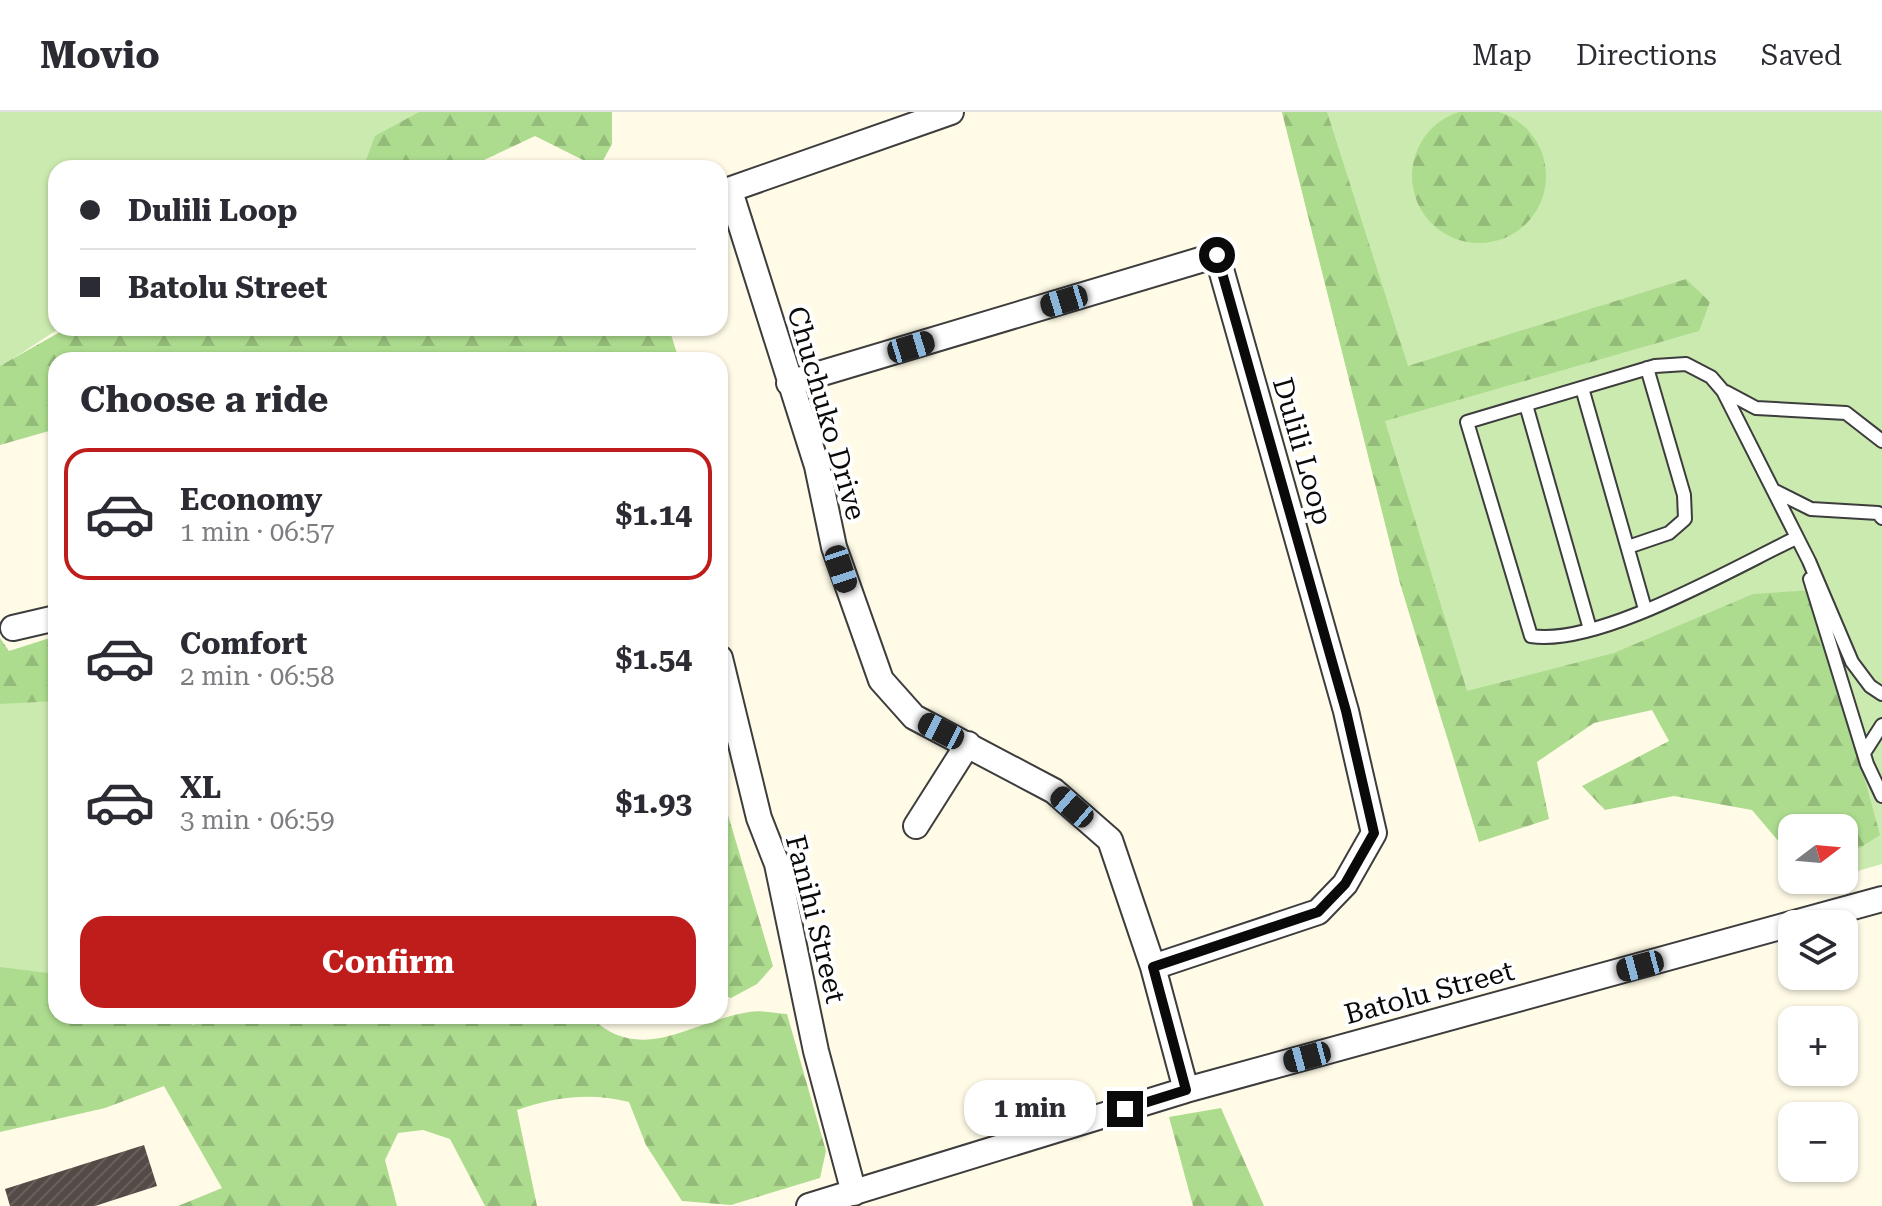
<!DOCTYPE html>
<html lang="en">
<head>
<meta charset="utf-8">
<style>
	body { margin:0; font-family:"Roboto Serif",serif; background:#f7f7f7; color:#2b2b33; height:100vh; display:flex; flex-direction:column; font-size:30px; white-space:nowrap }
	* { box-sizing:border-box; margin:0 }
	p { font-size:26px; color:#7c7c81 }
	.icon { flex:none; width:44px; height:44px; fill:none; stroke:currentColor; stroke-width:2; stroke-linecap:round; stroke-linejoin:round }
	.map { position:relative; flex:1; overflow:hidden }
	.details { position:absolute; left:48px; top:240px; width:680px; height:672px; display:flex; flex-direction:column; background:#fff; border-radius:24px; box-shadow:0 2px 6px #0004 }
	.details>* { flex:none }
	.banner { position:absolute; left:48px; top:48px; width:680px; height:176px; border-radius:24px; box-shadow:0 2px 6px #0004; display:grid; align-content:center; height:176px; padding:0 32px; background:#fff }
	.needle { width:52px; rotate:74deg }
	.controls { position:absolute; left:1778px; top:702px; display:grid; gap:16px }
	.controls a { display:grid; place-items:center; width:80px; height:80px; border-radius:16px; background:#fff; box-shadow:0 2px 6px #0004; font-size:40px }
	.end { position:absolute; width:36px; height:36px; margin:-18px; border:10px solid #0a0a0a; background:#fff; box-shadow:0 0 0 4px #fff }
	.from { border-radius:50% }
	.bubble { position:absolute; height:56px; border-radius:24px; background:#fff; box-shadow:0 2px 6px #0004; font-size:26px; font-weight:700; line-height:56px; text-align:center }
	.car { position:absolute; width:24px; height:48px; margin:-24px -12px; border-radius:10px; box-shadow:0 0 6px 2px #0007; background:linear-gradient(#222 24%,#8ab4d8 0 40%,#222 0 76%,#8ab4d8 0 86%,#222 0) }
	.banner b { display:flex; align-items:center; gap:28px; height:76px; font-size:30px }
	.banner b+b { border-top:2px solid #e1e1e2 }
	.banner i { width:20px; height:20px; background:#2b2b33 }
	ul { padding:0; list-style:none }
	li { display:flex; align-items:center; gap:24px; height:132px; margin:0 16px 12px; padding:0 16px; border:4px solid transparent; border-radius:24px }
	li div { flex:1 }
	li b { display:block; font-size:30px }
	li em { font-style:normal; font-weight:700 }
	li.active { border-color:#bf1c1c }
	li>.icon { width:72px; height:72px; stroke-width:1.5 }
	h2 { padding:0 32px; font-size:36px; line-height:96px }
	.action { display:flex; gap:16px; margin-top:auto; padding:16px 32px }
	.action a { flex:1; height:92px; border-radius:24px; background:#bf1c1c; color:#fff; font-size:32px; font-weight:700; line-height:92px; text-align:center }
	header { display:flex; align-items:center; gap:48px; box-sizing:border-box; height:112px; padding:0 40px; background:#fff; border-bottom:2px solid #e1e1e2 }
	header strong { font-size:38px }
	nav { display:flex; gap:44px; margin-inline-start:auto; font-size:28px }
	.map>svg:first-child { display:block }
	.grass { fill:#cbeaaf }
	.forest { fill:url(#forest-firs) }
	.building { fill:url(#building-hatch) }
	.lines { fill:none; stroke-linecap:round; stroke-linejoin:round }
	.lane-casing { stroke:#3d3d3d; stroke-width:16 }
	.street-casing { stroke:#3d3d3d; stroke-width:28 }
	.lane { stroke:#fff; stroke-width:12 }
	.street { stroke:#fff; stroke-width:24 }
	.route { stroke:#0a0a0a; stroke-width:10 }
	.labels { text-anchor:middle; stroke-width:8; stroke-linejoin:round; paint-order:stroke }
	.street-label { font-size:28px; fill:#0a0a0a; stroke:#fff }
</style>
</head>
<body>
<header>
<strong>Movio</strong>
<nav><a>Map</a><a>Directions</a><a>Saved</a></nav>
</header>
<div class="map">
<svg width="1882" height="1094" viewBox="0 0 1882 1094">
	<defs>
		<pattern id="forest-firs" width="22" height="20" patternUnits="userSpaceOnUse" patternTransform="scale(2)"><rect width="22" height="20" fill="#addc8e"/><path d="M5 1l3.5 6h-7zM16 11l3.5 6h-7z" fill="#94bb79"/></pattern>
		<pattern id="building-hatch" width="6" height="6" patternUnits="userSpaceOnUse" patternTransform="scale(2)"><rect width="6" height="6" fill="#534b46"/><path d="M-1 1l2-2M0 6l6-6M5 7l2-2" fill="none" stroke="#67605c"/></pattern>
	</defs>
	<rect width="100%" height="100%" fill="#fffbe7"/>
	<!-- grass -->
	<path class="grass" d="M0,0h433l-55,56h-322v160h4l-60,39z
		M1282,0h600v752l-38,11v-47l-219,-157 -181,57 -44,-145z
		M56,584v286l-56,-11v-268z"/>
	<!-- forest -->
	<path class="forest" d="M1412 64a67 67 0 1 1 134 0a67 67 0 1 1-134 0Z
		M419,0h193v32l-13,24 -64,-32 -68,32h-104l12,-32z
		M1282,0h45l81,254 278,-87 24,23 -11,29 -314,90 82,270 147,-38 139,-59 60,-4 67,245 -36,23v-30h-52v29l-40,-47 -78,-14 -69,14 -23,-24 87,-45 -17,-31 -58,13 -57,39 12,57 -70,23 -79,-259z
		M67,216h602l9,29v3h-622v69l-56,16v-79z
		M56,524v65l-56,3v-66l9,13z
		M720,676l53,178 -16,18 -26,14 -11,-4z
		M0,855l56,7v42h118l20,9 5,-9h390c53,51 101,5 160,-4 12,-2 26,1 38,2l39,137 -6,27 -89,27 -49,-4 -36,-56 -17,-43c-39,-10 -75,-5 -112,8l20,96h-52l-35,-67 -27,-9 -25,3 -13,27 12,46h-219l44,-18 -58,-102 -59,22 -105,24z
		M1221,996l43,98h-71l-24,-89z"/>
	<!-- building -->
	<path class="building" d="M144,1033l13,41 -62,20h-85l-5,-17z"/>
	<g class="lines">
		<defs>
			<path id="lane" d="M1582,276l63,221
				M1726,280l30,16 90,5 36,28
				M1526,293l64,224
				M1773,378l38,19 67,4 4,5
				M1796,426c-63,30 -198,109 -265,98l-64,-214 188,-56 31,-2 25,13 12,14 86,170 43,101 18,24 12,8
				M1628,435l41,-14 16,-14 -1,-24 -37,-127
				M1810,467l57,185 15,32
				M1864,641l18,-28"/>
			<path id="street" d="M730,79l87,275 17,81 47,133 33,37 140,74 56,49 43,127 33,123
				M720,81l231,-81
				M789,271l428,-128 129,456 28,122 -29,51 -27,28 -165,55
				M13,516l43,-10
				M720,546l39,160 18,46 39,187 38,142
				M916,714l52,-82
				M809,1094l377,-116 696,-191"/>
		</defs>
		<!-- lane casing -->
		<use href="#lane" class="lane-casing"/>
		<!-- street casing -->
		<use href="#street" class="street-casing"/>
		<!-- lane -->
		<use href="#lane" class="lane"/>
		<!-- street -->
		<use href="#street" class="street"/>
	</g>
	<g class="lines">
		<!-- route -->
		<path class="route" d="M1125,997l61,-19 -33,-123 165,-55 27,-28 29,-51 -28,-122 -129,-456"/>
	</g>
	<g class="labels">
		<!-- street labels -->
		<g class="street-label">
			<text transform="translate(827 301) rotate(74)" y="10">Chuchuko Drive</text>
			<text transform="translate(1303 339) rotate(74)" y="10">Dulili Loop</text>
			<text transform="translate(816 807) rotate(76)" y="10">Fanihi Street</text>
			<text transform="translate(1429 880) rotate(-15)" y="10">Batolu Street</text>
		</g>
	</g>
</svg>
<div class="controls">
<a><svg class="needle" viewBox="-14 -14 28 28"><path d="M0-13l5 13h-10z" fill="#e53935"/><path d="M0 13l5-13h-10z" fill="#7c7c81"/></svg></a>
<a><svg class="icon" aria-label="layers" viewBox="0 0 24 24"><path d="M12 4l9 5-9 5-9-5zM3 14l9 5 9-5"/></svg></a>
<a>+</a>
<a>−</a>
</div>
<i class="end from" style="left:1217px;top:143px"></i>
<i class="end" style="left:1125px;top:997px"></i>
<div class="bubble" style="left:964px;top:968px;width:132px">1 min</div>
<i class="car" style="left:1064px;top:189px;rotate:253deg"></i>
<i class="car" style="left:911px;top:235px;rotate:73deg"></i>
<i class="car" style="left:841px;top:457px;rotate:162deg"></i>
<i class="car" style="left:941px;top:619px;rotate:297deg"></i>
<i class="car" style="left:1072px;top:695px;rotate:311deg"></i>
<i class="car" style="left:1640px;top:854px;rotate:255deg"></i>
<i class="car" style="left:1307px;top:945px;rotate:255deg"></i>
<div class="banner">
<b><i class="from"></i>Dulili Loop</b>
<b><i></i>Batolu Street</b>
</div>
<section class="details">
<h2>Choose a ride</h2>
<ul>
<li class="active"><svg class="icon" aria-label="car" viewBox="0 0 24 24"><path d="M5 17H2v-5l4-1 3-4h7l3 4 3 1v5h-3M9 17h6M6 11h13"/><circle cx="7" cy="17" r="2"/><circle cx="17" cy="17" r="2"/></svg><div><b>Economy</b><p>1 min · 06:57</p></div><em>$1.14</em></li>
<li><svg class="icon" aria-label="car" viewBox="0 0 24 24"><path d="M5 17H2v-5l4-1 3-4h7l3 4 3 1v5h-3M9 17h6M6 11h13"/><circle cx="7" cy="17" r="2"/><circle cx="17" cy="17" r="2"/></svg><div><b>Comfort</b><p>2 min · 06:58</p></div><em>$1.54</em></li>
<li><svg class="icon" aria-label="car" viewBox="0 0 24 24"><path d="M5 17H2v-5l4-1 3-4h7l3 4 3 1v5h-3M9 17h6M6 11h13"/><circle cx="7" cy="17" r="2"/><circle cx="17" cy="17" r="2"/></svg><div><b>XL</b><p>3 min · 06:59</p></div><em>$1.93</em></li>
</ul>
<div class="action"><a>Confirm</a></div>
</section>
</div>
</body>
</html>
